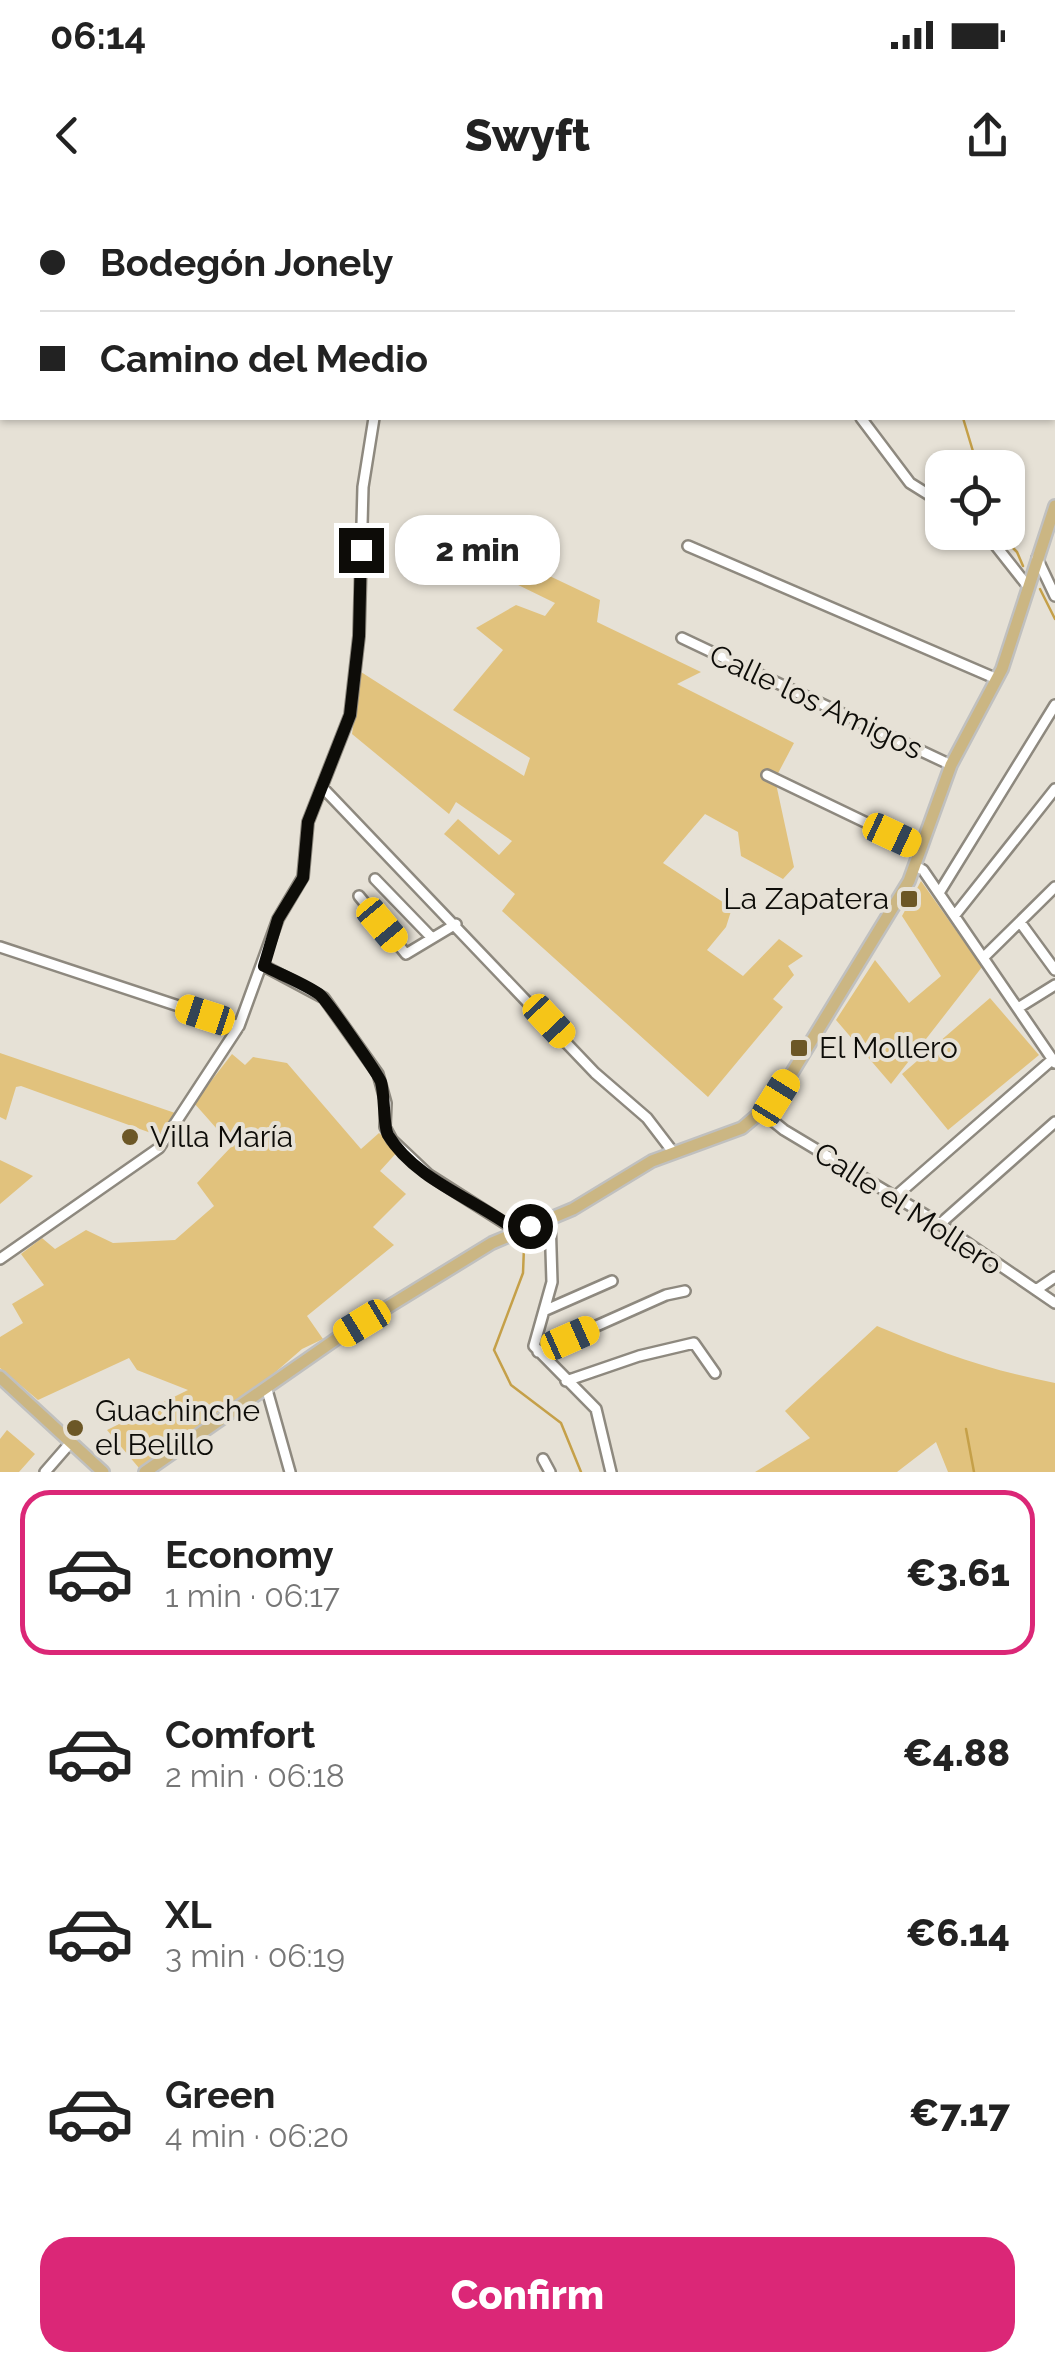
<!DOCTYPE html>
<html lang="en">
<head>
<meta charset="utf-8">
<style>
	body { margin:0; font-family:Raleway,sans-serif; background:#f6f6f6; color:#222; height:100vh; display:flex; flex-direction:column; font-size:38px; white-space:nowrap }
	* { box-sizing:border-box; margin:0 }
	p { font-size:32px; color:#767676 }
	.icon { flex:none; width:55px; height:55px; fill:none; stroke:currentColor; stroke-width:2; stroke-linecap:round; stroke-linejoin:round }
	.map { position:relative; height:1272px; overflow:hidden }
	.sheet { display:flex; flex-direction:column; background:#fff; flex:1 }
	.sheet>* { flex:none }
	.hud { position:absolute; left:0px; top:0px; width:1055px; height:220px; box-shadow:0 2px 8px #0004; display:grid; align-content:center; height:220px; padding:0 40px; background:#fff }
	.fabs { position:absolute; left:925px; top:250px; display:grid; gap:20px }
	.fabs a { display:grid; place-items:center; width:100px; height:100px; border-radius:20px; background:#fff; box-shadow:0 2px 8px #0004; font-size:50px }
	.end { position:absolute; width:45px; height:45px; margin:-22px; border:12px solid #0d0c08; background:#fff; box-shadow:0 0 0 5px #fff }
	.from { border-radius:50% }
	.bubble { position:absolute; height:70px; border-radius:30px; background:#fff; box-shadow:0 2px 8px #0004; font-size:32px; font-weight:800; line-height:70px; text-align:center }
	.car { position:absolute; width:30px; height:60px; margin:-30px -15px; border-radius:12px; box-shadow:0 0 8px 2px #0007; background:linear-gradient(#f5c518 24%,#345 0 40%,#f5c518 0 76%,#345 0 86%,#f5c518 0) }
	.hud b { display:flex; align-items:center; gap:35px; height:95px; font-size:38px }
	.hud b+b { border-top:2px solid #e0e0e0 }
	.hud i { width:25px; height:25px; background:#222 }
	ul { padding:18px 0 0; list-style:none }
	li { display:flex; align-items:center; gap:30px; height:165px; margin:0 20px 15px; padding:0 20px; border:5px solid transparent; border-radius:30px }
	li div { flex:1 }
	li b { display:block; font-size:38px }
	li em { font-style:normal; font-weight:800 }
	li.active { border-color:#db2777 }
	li>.icon { width:90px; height:90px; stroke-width:1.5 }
	.action { display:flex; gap:20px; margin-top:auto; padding:20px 40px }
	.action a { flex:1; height:115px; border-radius:30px; background:#db2777; color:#fff; font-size:40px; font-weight:800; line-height:115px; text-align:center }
	.status { display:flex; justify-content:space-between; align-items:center; height:70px; padding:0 50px; background:#fff; direction:ltr }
	.status svg { height:28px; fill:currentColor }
	header { display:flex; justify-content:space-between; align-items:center; height:130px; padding:0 40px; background:#fff; font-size:45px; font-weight:800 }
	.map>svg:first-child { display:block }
	.green { fill:#e1c27d }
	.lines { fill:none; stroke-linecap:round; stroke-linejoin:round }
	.stream { stroke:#c5a049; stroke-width:2.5 }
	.minor-casing { stroke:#8e897f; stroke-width:14 }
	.major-casing { stroke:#c0c0bf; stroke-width:16 }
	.minor { stroke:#fff; stroke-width:9 }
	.major { stroke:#cbb683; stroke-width:11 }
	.route { stroke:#0d0c08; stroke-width:12 }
	.poi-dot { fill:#6c5726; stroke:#e6e1d6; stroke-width:4 }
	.labels { text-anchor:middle; stroke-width:8; stroke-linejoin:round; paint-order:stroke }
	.street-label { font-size:30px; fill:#0d0c08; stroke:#e6e1d6 }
	.poi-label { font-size:30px; fill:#0d0c08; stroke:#e6e1d6; text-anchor:start }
</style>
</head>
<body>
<div class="status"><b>06:14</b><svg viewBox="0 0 49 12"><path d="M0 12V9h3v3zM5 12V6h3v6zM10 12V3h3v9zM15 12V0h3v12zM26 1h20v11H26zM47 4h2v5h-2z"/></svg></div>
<header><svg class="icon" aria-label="back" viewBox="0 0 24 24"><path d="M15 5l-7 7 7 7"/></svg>Swyft<svg class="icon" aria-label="share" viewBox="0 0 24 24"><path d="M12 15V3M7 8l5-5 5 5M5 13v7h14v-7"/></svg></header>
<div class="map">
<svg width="1055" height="1272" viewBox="0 0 1055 1272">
	<rect width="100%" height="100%" fill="#e6e1d6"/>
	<!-- green -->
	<path class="green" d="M482,344l118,56 -3,22 104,50 -24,12 117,59 -19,36 19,88 -11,12 -42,-23 -3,-24 -33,-18 -42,49 69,45 -6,19 -19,23 36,26 36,-37 24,17 -15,10 6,9 -21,24 10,8 -75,90 -206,-186 13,-17 -71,-60 14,-15 41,36 13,-14 -56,-39 -7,12 -97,-80 9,-62 163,104 6,-18 -77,-48 50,-60 -27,-22 40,-23 29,11 10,-13 -86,-42z
		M921,681l61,86 -91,117 -55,-64 39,-60 34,43 32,-27 -39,-60z
		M990,798l49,57 -91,75 -46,-56z
		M0,853l178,61 -16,23 -141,-51 -5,1 -10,33 -6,-3z
		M232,854l13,11 8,-8 34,6 74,86 18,-16 20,17 -19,21 26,23 -33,33 21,18 -87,71 16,23 -21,10 -61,53 -102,66 -32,-38 81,-40 -51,-20 -8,-12 -91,42 -38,-32v-31l23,-14 -11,-19 32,-19 -23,-31 21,-16 13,11 31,-19 27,13 62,-3 39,-34 -17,-23 35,-37 -38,-43z
		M0,960l33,16 -33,28z
		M877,1126c59,25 115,45 178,57v89h-107l-12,-30 -39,30h-142l55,-34 -25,-27z
		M7,1230l28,24 -16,18h-19v-33z"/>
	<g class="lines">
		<!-- stream -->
		<path class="stream" d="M724,0l4,2
			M963,218l15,50
			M997,332l20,20 6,14
			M1040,389l15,30
			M524,1047l-1,26 -29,77 17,35 50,38 20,49
			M966,1229l8,43"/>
		<defs>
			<path id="minor" d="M370,0l1,2
				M583,0l7,2
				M412,2l1,-2
				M861,218l49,65 32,20
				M985,332l41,52
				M688,346l309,133
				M1037,358l18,38
				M682,438l269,127
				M767,575l154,74
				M322,587l273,286 52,45 26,34
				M915,666l8,4 132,193
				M375,679l57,59
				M939,693l116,-188
				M359,696l47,58 50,-30
				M955,715l100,-126
				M1020,722l35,48
				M0,747l239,79
				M984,757l71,-70
				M264,766l60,32 54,76 8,29 -1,24 7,13 37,35 88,56
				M1018,808l37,-23
				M763,913l21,17 150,90 121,83
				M896,996l157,-137
				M550,1018l2,64 -18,64 62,63 15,63
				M940,1024l115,-102
				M0,1059l159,-111 80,-122 39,-107 25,-42 5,-55 42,-107 9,-79 4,-149 11,-69
				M1036,1090l19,-13
				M546,1110l66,-29
				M538,1152l128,-57 19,-4
				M566,1181l73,-25 55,-13 21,30
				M267,1190l23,82
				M543,1259l7,13
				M45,1272l27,-31"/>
			<path id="major" d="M0,1177l103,95
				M145,1272l194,-135 153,-94 81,-34 79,-48 90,-33 34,-29 133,-218 42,-116 51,-96 53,-163"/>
		</defs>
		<!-- minor casing -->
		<use href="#minor" class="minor-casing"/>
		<!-- major casing -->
		<use href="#major" class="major-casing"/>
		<!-- minor -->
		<use href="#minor" class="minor"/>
		<!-- major -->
		<use href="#major" class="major"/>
	</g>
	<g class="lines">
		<!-- route -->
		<path class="route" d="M361,350l-2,86 -9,79 -42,107 -5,56 -25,41 -14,47c18,9 39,17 55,28 7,5 59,80 62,88 4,14 2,44 7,53 27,45 89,65 129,96l13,-5"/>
	</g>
	<!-- markers -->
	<g class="poi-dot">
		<rect x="899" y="689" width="20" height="20" rx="5"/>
		<rect x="789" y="838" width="20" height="20" rx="5"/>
		<circle cx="130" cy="937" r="10"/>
		<circle cx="75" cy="1228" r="10"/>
	</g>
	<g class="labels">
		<!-- street labels -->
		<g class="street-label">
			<text transform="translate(816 502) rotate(25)" y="10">Calle los Amigos</text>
			<text transform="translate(908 1009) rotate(33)" y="10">Calle el Mollero</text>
		</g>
		<!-- poi labels -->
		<g class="poi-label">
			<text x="889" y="709" text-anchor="end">La Zapatera</text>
			<text x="819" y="858">El Mollero</text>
			<text x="150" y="947">Villa María</text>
			<text x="95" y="1221">Guachinche<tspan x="95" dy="34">el Belillo</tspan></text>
		</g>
	</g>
</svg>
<div class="fabs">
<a><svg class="icon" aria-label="locate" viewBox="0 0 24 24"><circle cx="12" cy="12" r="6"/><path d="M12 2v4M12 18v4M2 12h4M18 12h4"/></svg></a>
</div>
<i class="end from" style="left:530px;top:1026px"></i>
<i class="end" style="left:361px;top:350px"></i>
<div class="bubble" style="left:395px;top:315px;width:165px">2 min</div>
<i class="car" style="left:892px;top:635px;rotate:115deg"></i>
<i class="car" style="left:382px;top:725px;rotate:140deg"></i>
<i class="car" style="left:205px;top:815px;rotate:288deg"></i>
<i class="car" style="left:549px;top:821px;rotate:137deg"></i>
<i class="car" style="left:776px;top:898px;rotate:32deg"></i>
<i class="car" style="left:362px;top:1123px;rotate:239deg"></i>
<i class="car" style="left:570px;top:1138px;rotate:66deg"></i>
<div class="hud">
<b><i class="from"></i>Bodegón Jonely</b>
<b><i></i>Camino del Medio</b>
</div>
</div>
<section class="sheet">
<ul>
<li class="active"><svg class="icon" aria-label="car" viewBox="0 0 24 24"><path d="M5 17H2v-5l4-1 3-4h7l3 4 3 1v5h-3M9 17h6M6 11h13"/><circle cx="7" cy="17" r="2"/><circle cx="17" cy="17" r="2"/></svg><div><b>Economy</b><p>1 min · 06:17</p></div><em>€3.61</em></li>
<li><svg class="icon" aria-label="car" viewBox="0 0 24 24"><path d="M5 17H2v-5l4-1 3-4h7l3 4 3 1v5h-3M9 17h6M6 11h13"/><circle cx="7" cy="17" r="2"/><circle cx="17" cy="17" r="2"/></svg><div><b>Comfort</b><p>2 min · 06:18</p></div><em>€4.88</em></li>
<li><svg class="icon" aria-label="car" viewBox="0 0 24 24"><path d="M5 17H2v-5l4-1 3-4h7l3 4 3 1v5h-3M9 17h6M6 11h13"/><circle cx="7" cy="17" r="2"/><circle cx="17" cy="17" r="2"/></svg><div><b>XL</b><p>3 min · 06:19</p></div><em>€6.14</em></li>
<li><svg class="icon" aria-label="car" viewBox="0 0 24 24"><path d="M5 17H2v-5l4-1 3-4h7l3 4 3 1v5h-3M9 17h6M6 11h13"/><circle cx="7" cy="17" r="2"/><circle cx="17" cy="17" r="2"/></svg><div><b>Green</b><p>4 min · 06:20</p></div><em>€7.17</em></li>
</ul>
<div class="action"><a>Confirm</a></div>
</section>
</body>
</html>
